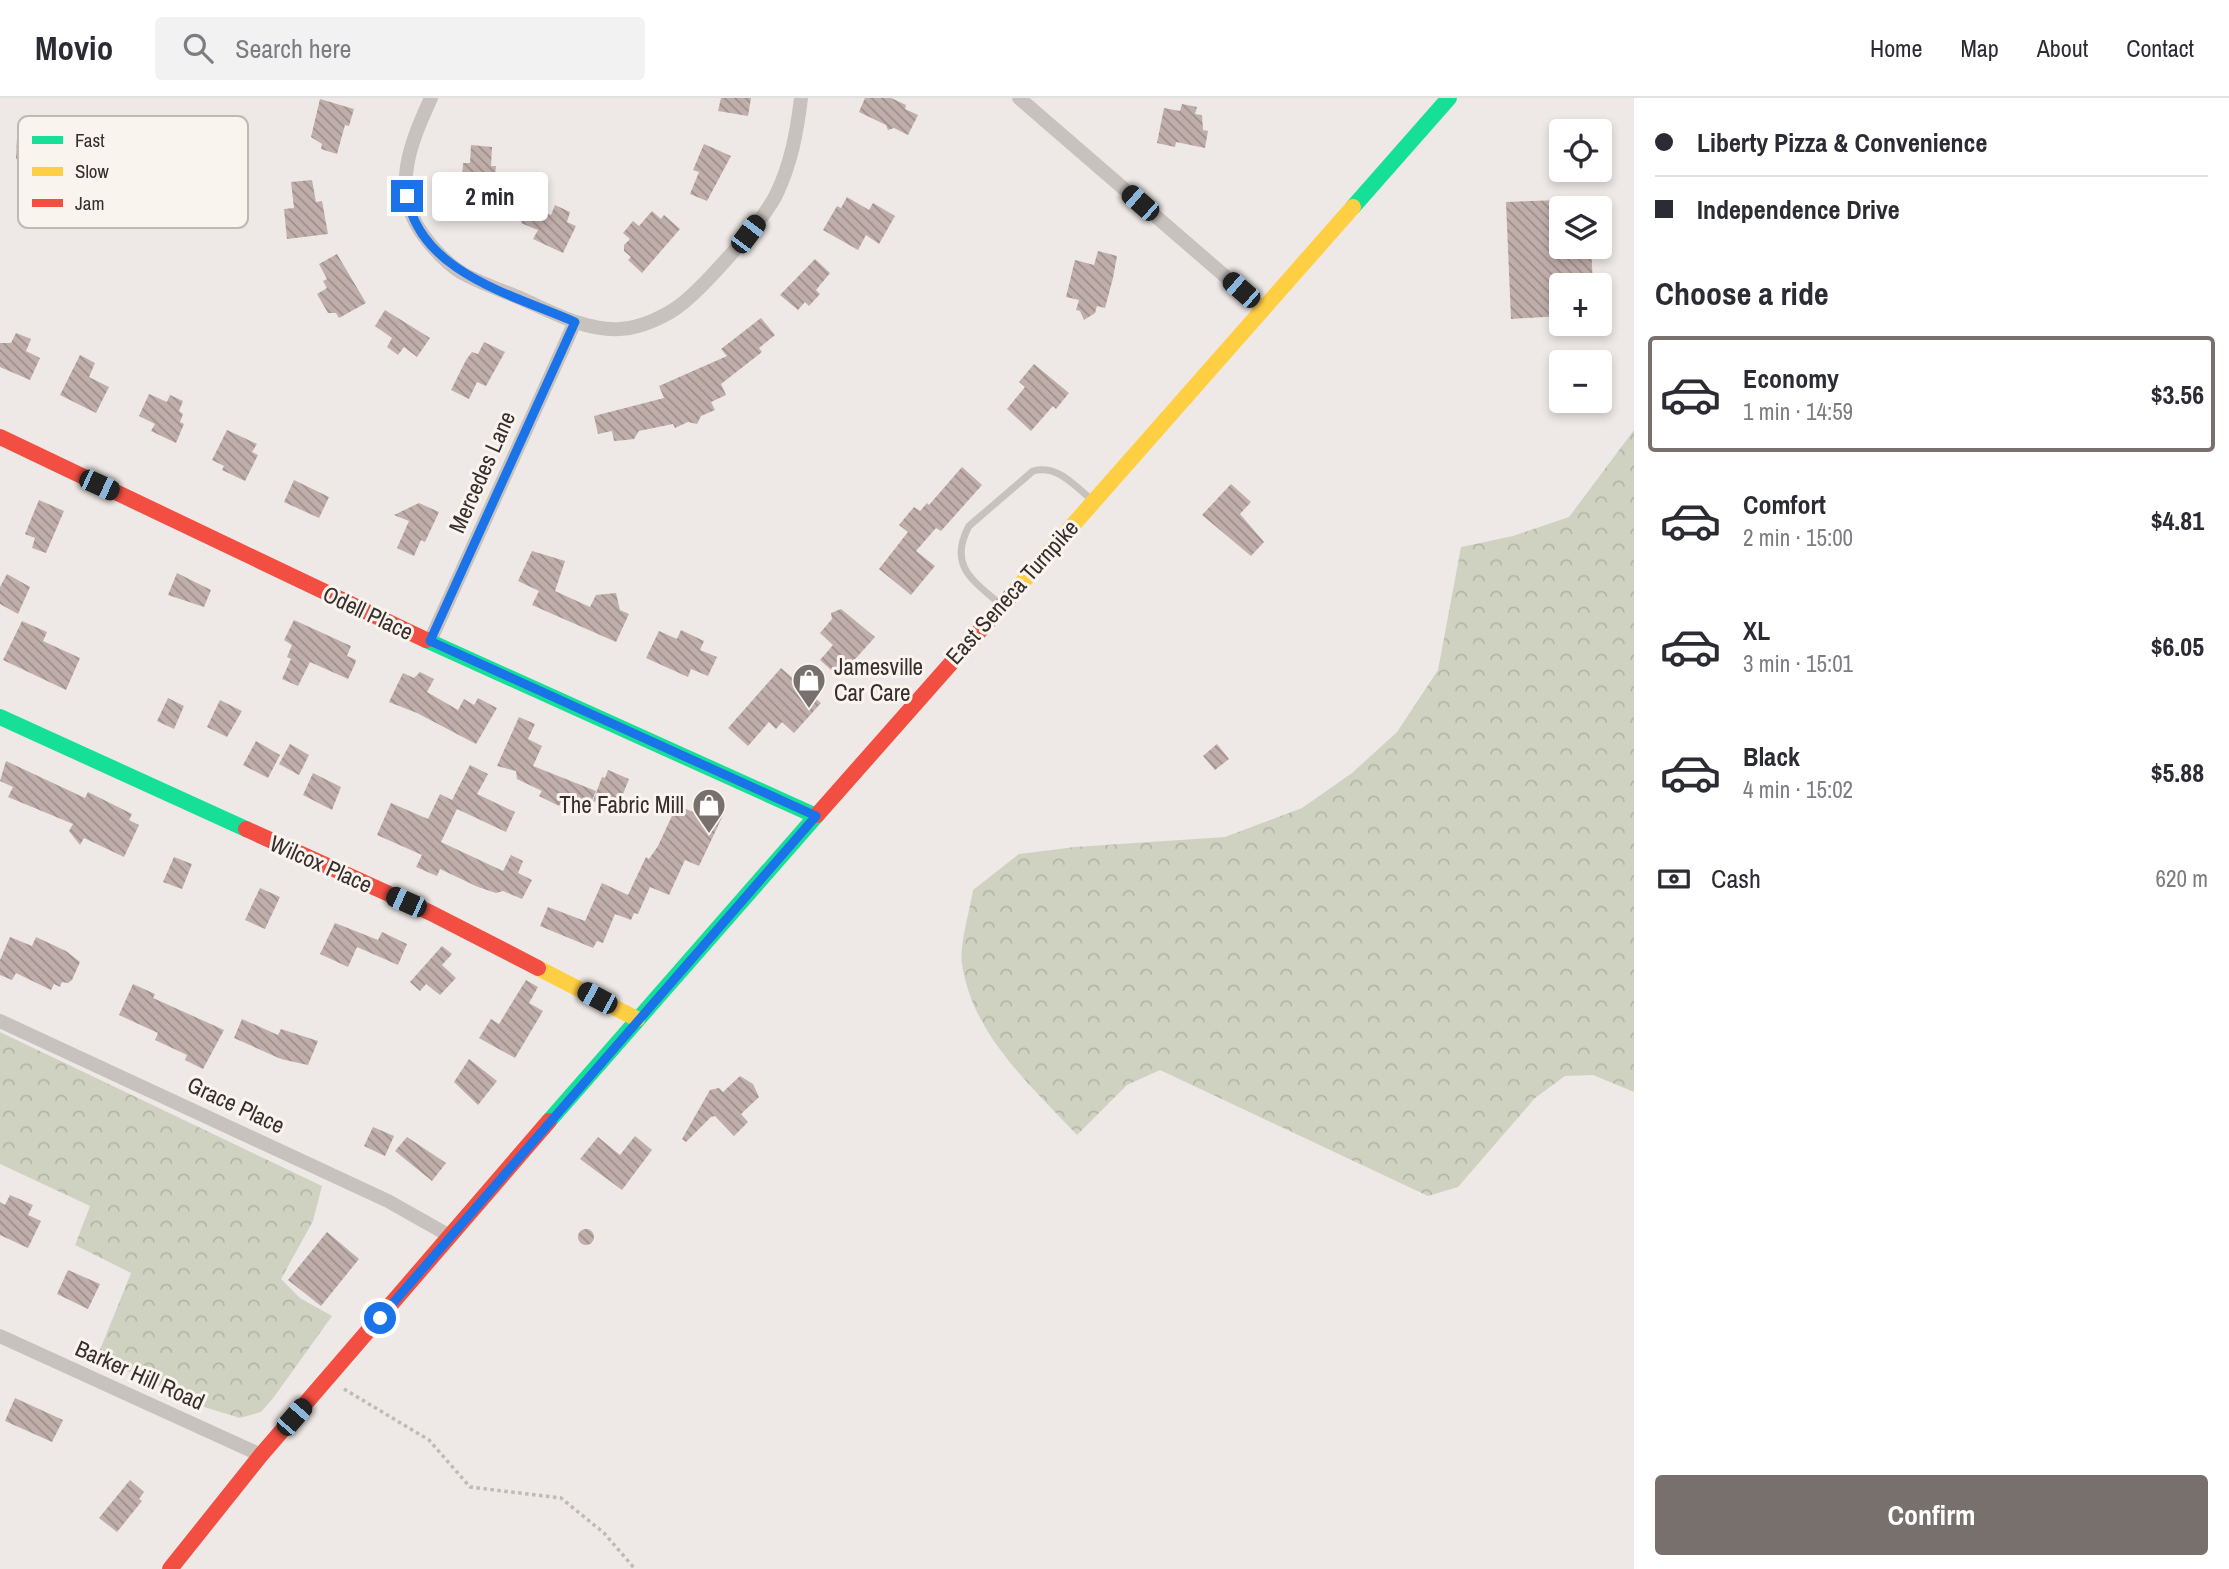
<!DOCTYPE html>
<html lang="en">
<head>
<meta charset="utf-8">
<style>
	body { margin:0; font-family:"Archivo Narrow",sans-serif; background:#f2f2f3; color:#2b2b33; height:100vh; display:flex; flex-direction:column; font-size:26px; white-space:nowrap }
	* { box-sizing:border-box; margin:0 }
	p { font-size:23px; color:#7c7c81 }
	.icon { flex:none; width:38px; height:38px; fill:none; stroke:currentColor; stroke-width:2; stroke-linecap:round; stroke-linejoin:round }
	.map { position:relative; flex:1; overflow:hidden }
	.sheet { display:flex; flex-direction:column; background:#fff; width:595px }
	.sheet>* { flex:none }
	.hud { display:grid; align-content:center; height:154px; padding:0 21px; background:#fff }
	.buttons { position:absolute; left:1549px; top:21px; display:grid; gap:14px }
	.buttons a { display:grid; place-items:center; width:63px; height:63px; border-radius:7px; background:#fff; box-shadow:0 4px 10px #0003; font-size:35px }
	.end { position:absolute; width:32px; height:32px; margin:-16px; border:9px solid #1a73e8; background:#fff; box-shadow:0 0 0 4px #fff }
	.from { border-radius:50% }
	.bubble { position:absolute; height:49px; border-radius:7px; background:#fff; box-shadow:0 4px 10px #0003; font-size:23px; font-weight:800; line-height:49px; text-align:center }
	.car { position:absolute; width:21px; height:42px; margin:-21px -10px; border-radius:9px; box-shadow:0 0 5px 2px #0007; background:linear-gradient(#222 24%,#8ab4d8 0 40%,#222 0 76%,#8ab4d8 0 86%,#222 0) }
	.hud b { display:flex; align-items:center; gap:24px; height:66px; font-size:26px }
	.hud b+b { border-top:2px solid #e1e1e2 }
	.hud i { width:18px; height:18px; background:#2b2b33 }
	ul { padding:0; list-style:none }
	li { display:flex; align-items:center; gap:21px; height:116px; margin:0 14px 10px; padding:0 7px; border:4px solid transparent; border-radius:7px }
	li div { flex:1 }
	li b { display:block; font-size:26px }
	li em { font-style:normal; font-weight:800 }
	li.current { border-color:#78706d }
	li>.icon { width:63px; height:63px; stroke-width:1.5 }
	h2 { padding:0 21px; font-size:32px; line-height:84px }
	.pay { display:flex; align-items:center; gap:18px; height:77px; padding:0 21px; font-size:26px }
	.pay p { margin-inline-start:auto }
	.primary-button { display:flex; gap:14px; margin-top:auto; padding:14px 21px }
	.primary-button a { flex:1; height:80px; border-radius:7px; background:#78706d; color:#fff; font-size:28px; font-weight:800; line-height:80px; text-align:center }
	header { display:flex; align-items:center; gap:42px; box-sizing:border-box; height:98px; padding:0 35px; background:#fff; border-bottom:2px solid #e1e1e2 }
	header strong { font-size:33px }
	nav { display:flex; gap:38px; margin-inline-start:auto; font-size:24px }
	.search { width:490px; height:63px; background:#f2f2f3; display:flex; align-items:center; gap:18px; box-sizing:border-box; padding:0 24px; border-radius:7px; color:#7c7c81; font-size:26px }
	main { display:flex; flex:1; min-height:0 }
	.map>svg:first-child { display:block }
	.forest { fill:url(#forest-crowns) }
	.building { fill:url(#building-back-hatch) }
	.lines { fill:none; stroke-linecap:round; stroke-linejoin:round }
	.path { stroke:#c0bab6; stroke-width:3.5; stroke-dasharray:3.5 3.5; stroke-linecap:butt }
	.lane { stroke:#c7c2be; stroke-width:7 }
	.street { stroke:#c7c2be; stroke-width:14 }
	.fast { stroke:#16e098; stroke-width:16 }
	.slow { stroke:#ffcf43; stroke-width:16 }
	.jam { stroke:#f24e42; stroke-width:16 }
	.route { stroke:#1a73e8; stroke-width:9 }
	.labels { text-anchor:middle; stroke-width:6; stroke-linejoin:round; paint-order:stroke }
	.street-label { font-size:23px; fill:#382f2c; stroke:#f9f4ee }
	.poi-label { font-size:23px; fill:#382f2c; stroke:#f9f4ee; text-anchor:start }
	.key { fill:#f9f4ee; stroke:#bfb9b4; stroke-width:2 }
	.key-label { font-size:19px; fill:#382f2c }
</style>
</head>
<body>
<header>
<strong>Movio</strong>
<div class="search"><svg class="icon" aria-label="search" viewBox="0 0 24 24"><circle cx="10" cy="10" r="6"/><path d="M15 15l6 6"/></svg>Search here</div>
<nav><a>Home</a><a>Map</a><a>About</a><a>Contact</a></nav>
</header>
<main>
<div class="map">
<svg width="1634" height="1471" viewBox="0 0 1634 1471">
	<defs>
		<pattern id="forest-crowns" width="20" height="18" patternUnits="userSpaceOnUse" patternTransform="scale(1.75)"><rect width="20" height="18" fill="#d0d2c1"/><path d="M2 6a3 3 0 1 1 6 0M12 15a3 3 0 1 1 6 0" fill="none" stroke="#b3b5a6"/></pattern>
		<pattern id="building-back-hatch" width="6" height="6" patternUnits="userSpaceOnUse" patternTransform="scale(1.75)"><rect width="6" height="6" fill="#c0aeaa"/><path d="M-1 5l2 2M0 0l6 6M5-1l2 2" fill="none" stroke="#9d8e8b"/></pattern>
	</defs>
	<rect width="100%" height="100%" fill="#eee9e6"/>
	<!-- forest -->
	<path class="forest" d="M1634,332v662l-41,-17 -28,1 -30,22 -77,89 -30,9 -268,-126 -33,15 -50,50c-46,-49 -105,-101 -115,-171 -3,-18 8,-54 11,-74l46,-36 56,-7 150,-10 77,-29 50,-35 45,-41 41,-62 23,-123 52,-11 56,-19z
		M0,934l322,154 -9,35 -32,58 19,19 32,18 -58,81 -13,15 -21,6 -36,-11 -107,-50 34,-84 -56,-28 15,-39 -90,-42z"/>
	<!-- building -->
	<path class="building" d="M721,0h30l-3,18 -30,-5z
		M865,0h26l15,7 -1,4 13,6 -10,20 -14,-7 -6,2 -2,-5 -27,-13z
		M320,1l34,10 -5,17 -4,-1 -8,29 -16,-5 1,-5 -11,-7z
		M1182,6l15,3 -2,7 7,1 1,15 5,1 -3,17 -29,-6 -1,5 -18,-4 7,-35 16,3z
		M17,39l54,2 -1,24h-11l-16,13 -14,-16 -13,-1z
		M704,46l27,12 -24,45 -17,-7 9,-22 -6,-2z
		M471,47l21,2 -1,19h5l-1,9h8l-2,21 -11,1 -1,11 -22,-1 1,-12 -7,-1 2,-31h7z
		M312,82l4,22 6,-1 6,33 -41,5 -3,-30 10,-1 -3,-26z
		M847,99l22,13 4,-7 22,13 -16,28 -13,-9 -8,15 -35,-20 14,-24 4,2z
		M1561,102v47h30l2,38h-32v31l-50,3 -5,-117z
		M529,107l22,10 4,-10 15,7 -3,10 9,4 -13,27 -30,-14 5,-9 -17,-7z
		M652,113l9,8 3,-4 16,14 -38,44 -14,-13 3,-3 -7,-6v-6l6,-6 -7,-6 10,-12 6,5z
		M1098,153l19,5 -4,22 -8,30 -8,-2 -2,7 -11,7 -4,-9 -4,-1 3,-10 -13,-3 9,-37 19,5z
		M337,156l29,49 -27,15 -3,-5h-8l-11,-19 10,-6 -4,-7 4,-2 -8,-15z
		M815,161l15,14 -14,17 4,4 -11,12 -4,-4 -7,8 -18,-15z
		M385,212l45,28 -13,19 -13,-10 -6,8 -11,-8 5,-9 -17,-12z
		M761,220l14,17 -16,13 3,4 -41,32 5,11 -15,7 4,8 -14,6 -4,8 -9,-2 -13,6 -2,-4 -34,7 -5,8 -8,1 -12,1 -2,-10 -14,3 -4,-18 70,-18 -5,-12 68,-30 -6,-7z
		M16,235l15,6 -5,12 14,7 -10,22 -30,-13v-24h11z
		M484,244l21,10 -19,34 -9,-4 -8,17 -18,-9 15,-30 6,-8 6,2z
		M80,257l15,8 -6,14 20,10 -13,26 -36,-18z
		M1034,266l35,29 -13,16 -3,-3 -22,25 -24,-22 18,-22 -6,-5z
		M149,296l18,8 3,-7 13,6 -4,10 4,3 -3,8 4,2 -8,19 -25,-12 4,-7 -16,-8z
		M227,332l30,14 -5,8 6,3 -13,26 -23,-11 2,-4 -12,-6z
		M962,369l20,18 -41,46 -5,-3 -20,23 19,15 -24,29 -32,-26 29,-37 -9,-7 15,-18 6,4 7,-8 2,2z
		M294,382l35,17 -10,21 -35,-16z
		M1231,386l20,18 -11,12 24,28 -13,14 -49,-41z
		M39,402l25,11 -18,42 -14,-5 3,-10 -10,-4z
		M419,405l20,9 -14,30 -4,-2 -7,16 -17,-8 12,-27 -15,-6z
		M532,453l33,10 -10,30 35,16 6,-12 20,-2 4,17 9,4 -13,28 -84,-37 7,-14 -21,-10z
		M177,475l34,17 -7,17 -36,-12z
		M7,476l23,13 -12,27 -18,-10v-17z
		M841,511l34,28 -36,40 -19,-17 13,-15 -13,-12 12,-14 -1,-6z
		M294,522l57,26 -4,10 9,4 -1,4 -7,15 -38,-17 -12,24 -16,-7 9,-20 -4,-2 5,-12 -8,-5z
		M22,523l25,11 -4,9 37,17 -14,32 -63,-30z
		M681,532l23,11 -4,9 17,7 -9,19 -17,-7 -3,8 -42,-19 13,-27 18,8z
		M781,570l40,35 -27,30 -12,-11 -6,7 -7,-7 -21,24 -20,-18z
		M420,574l14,7 -7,13 31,18 6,-11 10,6 4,-7 19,10 -21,36 -59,-31 -28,-11 14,-29 11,5z
		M168,600l16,8 -10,23 -17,-8z
		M220,602l22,11 -15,26 -20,-10z
		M519,619l16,7 -7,15 14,7 -9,20 63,25 -8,19 -26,-11 -3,7 -20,-10 3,-5 -25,-12 -1,-8 -19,-5z
		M256,643l24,14 -12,23 -25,-13z
		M290,646l19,11 -10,20 -20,-11z
		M1217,646l12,15 -14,11 -12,-14z
		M6,663l79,37 3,-6 44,22 -3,6 10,5 -15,32 -40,-19 -4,7 -11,-14 4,-7 -65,-27 5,-10 -13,-6z
		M470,667l18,9 -11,20 38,18 -9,20 -49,-23 -16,33 62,29 8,-16 12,6 -5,12 14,7 -10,19 -19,-8 -7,2 -18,-6 -38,-18 -3,7 -21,-9 6,-12 -45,-20 14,-32 37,16 12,-25 12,6z
		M608,672l21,9 -10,25 -10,-3 -2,5 -14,-5 9,-24 3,1z
		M313,675l28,14 -9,23 -29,-15z
		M699,700l27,11 -27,57 -14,-6 -16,35 -19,-8 -12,27 -4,-1 -3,7 -16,-6 -12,29 -6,-2 -4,7 -53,-22 8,-19 37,14 17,-38 26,12 18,-38 3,2 9,-13 19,-41 16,7z
		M174,759l18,7 -10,25 -19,-7z
		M260,790l20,9 -15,32 -20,-9z
		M335,825l43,17 4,-8 25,12 -9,21 -41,-18 -9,20 -28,-13z
		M10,839l22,9 4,-9 30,14 14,11 -8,18 -4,3 -6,-1 -2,5 -6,-3 -3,6 -35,-17 -4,7 -12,-5v-15z
		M442,848l10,8 -10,11 14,13 -16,17 -14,-11 -6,7 -10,-9z
		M526,882l12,7 -9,16 14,8 -28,47 -36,-20 12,-19 8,5z
		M133,886l22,10 -2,4 71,32 -21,39 -18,-9 2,-5 -32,-15 3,-7 -39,-18z
		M242,921l36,16 3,-6 37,12 -10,24 -27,-6 -47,-21z
		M469,961l28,22 -19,24 -24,-23z
		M740,978l13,8 6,13 -18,17 7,8 -14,14 -19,-20 -4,1 -25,25 -4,-3 28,-49 9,-2 4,4z
		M373,1029l21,9 -9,20 -21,-10z
		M635,1038l17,14 -30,40 -42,-31 18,-22 22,18z
		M407,1039l39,26 -14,18 -37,-30z
		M10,1097l23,10 -5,10 13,6 -13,27 -28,-13v-33l5,3z
		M578 1139a8 8 0 1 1 16 0a8 8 0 1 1-16 0Z
		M327,1134l32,27 -38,47 -33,-26z
		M68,1172l32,14 -12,25 -31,-15z
		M15,1300l48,22 -11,22 -47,-21z
		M130,1382l14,12 -5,7 3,2 -25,31 -18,-14z"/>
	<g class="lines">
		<!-- path -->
		<path class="path" d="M344,1291l85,51 41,47 91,11 43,35 31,36"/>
		<!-- lane -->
		<path class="lane" d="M1000,506c-28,-24 -52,-39 -31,-78l64,-55c24,-7 42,15 59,29"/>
		<!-- street -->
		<path class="street" d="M431,0c-21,46 -41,93 -7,138 11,15 22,27 38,37 18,10 39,17 58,25 32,14 65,33 100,31 21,-1 47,-13 63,-26 23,-19 80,-82 93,-108 15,-31 21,-63 25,-97
			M1019,0l244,211
			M430,543l145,-319
			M0,923l388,180 62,35
			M0,1238l261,119"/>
		<!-- fast -->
		<path class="fast" d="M1353,109l96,-109
			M426,542l390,176
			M0,619l246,112
			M549,1023l268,-306"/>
		<!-- slow -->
		<path class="slow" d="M1014,494l339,-385
			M538,870l99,51"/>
		<!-- jam -->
		<path class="jam" d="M0,339l426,203
			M817,717l197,-223
			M246,731l185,84 107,55
			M170,1471l91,-114 288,-334"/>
	</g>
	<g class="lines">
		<!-- route -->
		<path class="route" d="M380,1220l436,-502 -386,-175 145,-319c-61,-27 -155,-49 -168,-126"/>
	</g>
	<!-- icons -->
	<defs>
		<symbol id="shop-pin" viewBox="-11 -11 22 30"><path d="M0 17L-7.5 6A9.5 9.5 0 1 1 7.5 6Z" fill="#78706d" stroke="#f9f4ee"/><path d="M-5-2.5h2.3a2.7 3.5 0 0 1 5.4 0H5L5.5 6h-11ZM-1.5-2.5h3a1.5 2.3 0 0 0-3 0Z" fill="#fff"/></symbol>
	</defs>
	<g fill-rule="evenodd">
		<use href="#shop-pin" x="790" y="563" width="38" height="52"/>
		<use href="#shop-pin" x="690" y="688" width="38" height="52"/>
	</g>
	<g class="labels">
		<!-- street labels -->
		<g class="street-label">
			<text transform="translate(482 374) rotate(-66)" y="8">Mercedes Lane</text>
			<text transform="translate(1012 494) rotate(-48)" y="8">East Seneca Turnpike</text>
			<text transform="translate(368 515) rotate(25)" y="8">Odell Place</text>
			<text transform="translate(321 766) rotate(24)" y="8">Wilcox Place</text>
			<text transform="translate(236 1007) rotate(25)" y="8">Grace Place</text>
			<text transform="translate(140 1277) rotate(24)" y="8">Barker Hill Road</text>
		</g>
		<!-- poi labels -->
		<g class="poi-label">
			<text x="834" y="577">Jamesville<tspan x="834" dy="26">Car Care</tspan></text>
			<text x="684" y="715" text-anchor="end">The Fabric Mill</text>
		</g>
	</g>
	<!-- legend -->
	<rect x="18" y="18" width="230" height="112" rx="10" class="key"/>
	<rect x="32" y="38" width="31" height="8" fill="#16e098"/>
	<rect x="32" y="69" width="31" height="9" fill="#ffcf43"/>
	<rect x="32" y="101" width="31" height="8" fill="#f24e42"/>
	<g class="key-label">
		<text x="75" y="49">Fast</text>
		<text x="75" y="80">Slow</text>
		<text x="75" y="112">Jam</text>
	</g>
</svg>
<div class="buttons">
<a><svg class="icon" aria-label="locate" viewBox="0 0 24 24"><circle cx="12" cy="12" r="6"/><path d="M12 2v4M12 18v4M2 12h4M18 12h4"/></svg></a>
<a><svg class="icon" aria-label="layers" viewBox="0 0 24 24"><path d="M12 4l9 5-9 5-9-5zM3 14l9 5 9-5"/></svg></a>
<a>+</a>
<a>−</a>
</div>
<i class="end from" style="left:380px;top:1220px"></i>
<i class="end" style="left:407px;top:98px"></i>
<div class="bubble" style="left:432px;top:74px;width:116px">2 min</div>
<i class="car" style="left:1140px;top:105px;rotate:311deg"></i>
<i class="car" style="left:748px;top:136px;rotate:37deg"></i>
<i class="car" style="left:1241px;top:192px;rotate:311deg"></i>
<i class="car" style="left:99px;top:387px;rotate:115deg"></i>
<i class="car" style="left:406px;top:804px;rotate:294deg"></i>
<i class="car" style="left:597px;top:900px;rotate:298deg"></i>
<i class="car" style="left:294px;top:1319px;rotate:41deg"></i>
</div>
<section class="sheet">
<div class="hud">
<b><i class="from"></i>Liberty Pizza &amp; Convenience</b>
<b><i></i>Independence Drive</b>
</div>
<h2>Choose a ride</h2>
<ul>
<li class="current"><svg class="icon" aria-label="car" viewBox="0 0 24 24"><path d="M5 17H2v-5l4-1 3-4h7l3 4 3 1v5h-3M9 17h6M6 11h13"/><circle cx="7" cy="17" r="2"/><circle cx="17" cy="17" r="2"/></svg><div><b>Economy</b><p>1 min · 14:59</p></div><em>$3.56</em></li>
<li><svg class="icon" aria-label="car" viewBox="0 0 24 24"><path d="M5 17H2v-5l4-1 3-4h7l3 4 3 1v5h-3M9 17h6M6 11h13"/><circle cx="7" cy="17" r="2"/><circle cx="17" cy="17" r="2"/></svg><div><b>Comfort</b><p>2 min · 15:00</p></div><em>$4.81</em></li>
<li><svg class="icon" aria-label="car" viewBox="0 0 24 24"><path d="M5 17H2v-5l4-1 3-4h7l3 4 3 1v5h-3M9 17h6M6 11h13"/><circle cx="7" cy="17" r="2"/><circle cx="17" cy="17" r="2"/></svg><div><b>XL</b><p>3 min · 15:01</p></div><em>$6.05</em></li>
<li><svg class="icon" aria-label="car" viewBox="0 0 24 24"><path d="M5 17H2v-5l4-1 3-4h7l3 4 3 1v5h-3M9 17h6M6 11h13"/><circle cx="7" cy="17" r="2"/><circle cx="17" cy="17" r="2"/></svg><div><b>Black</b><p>4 min · 15:02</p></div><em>$5.88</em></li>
</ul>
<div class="pay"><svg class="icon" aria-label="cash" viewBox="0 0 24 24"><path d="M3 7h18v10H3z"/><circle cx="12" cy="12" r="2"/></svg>Cash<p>620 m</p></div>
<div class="primary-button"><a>Confirm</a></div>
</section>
</main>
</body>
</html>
